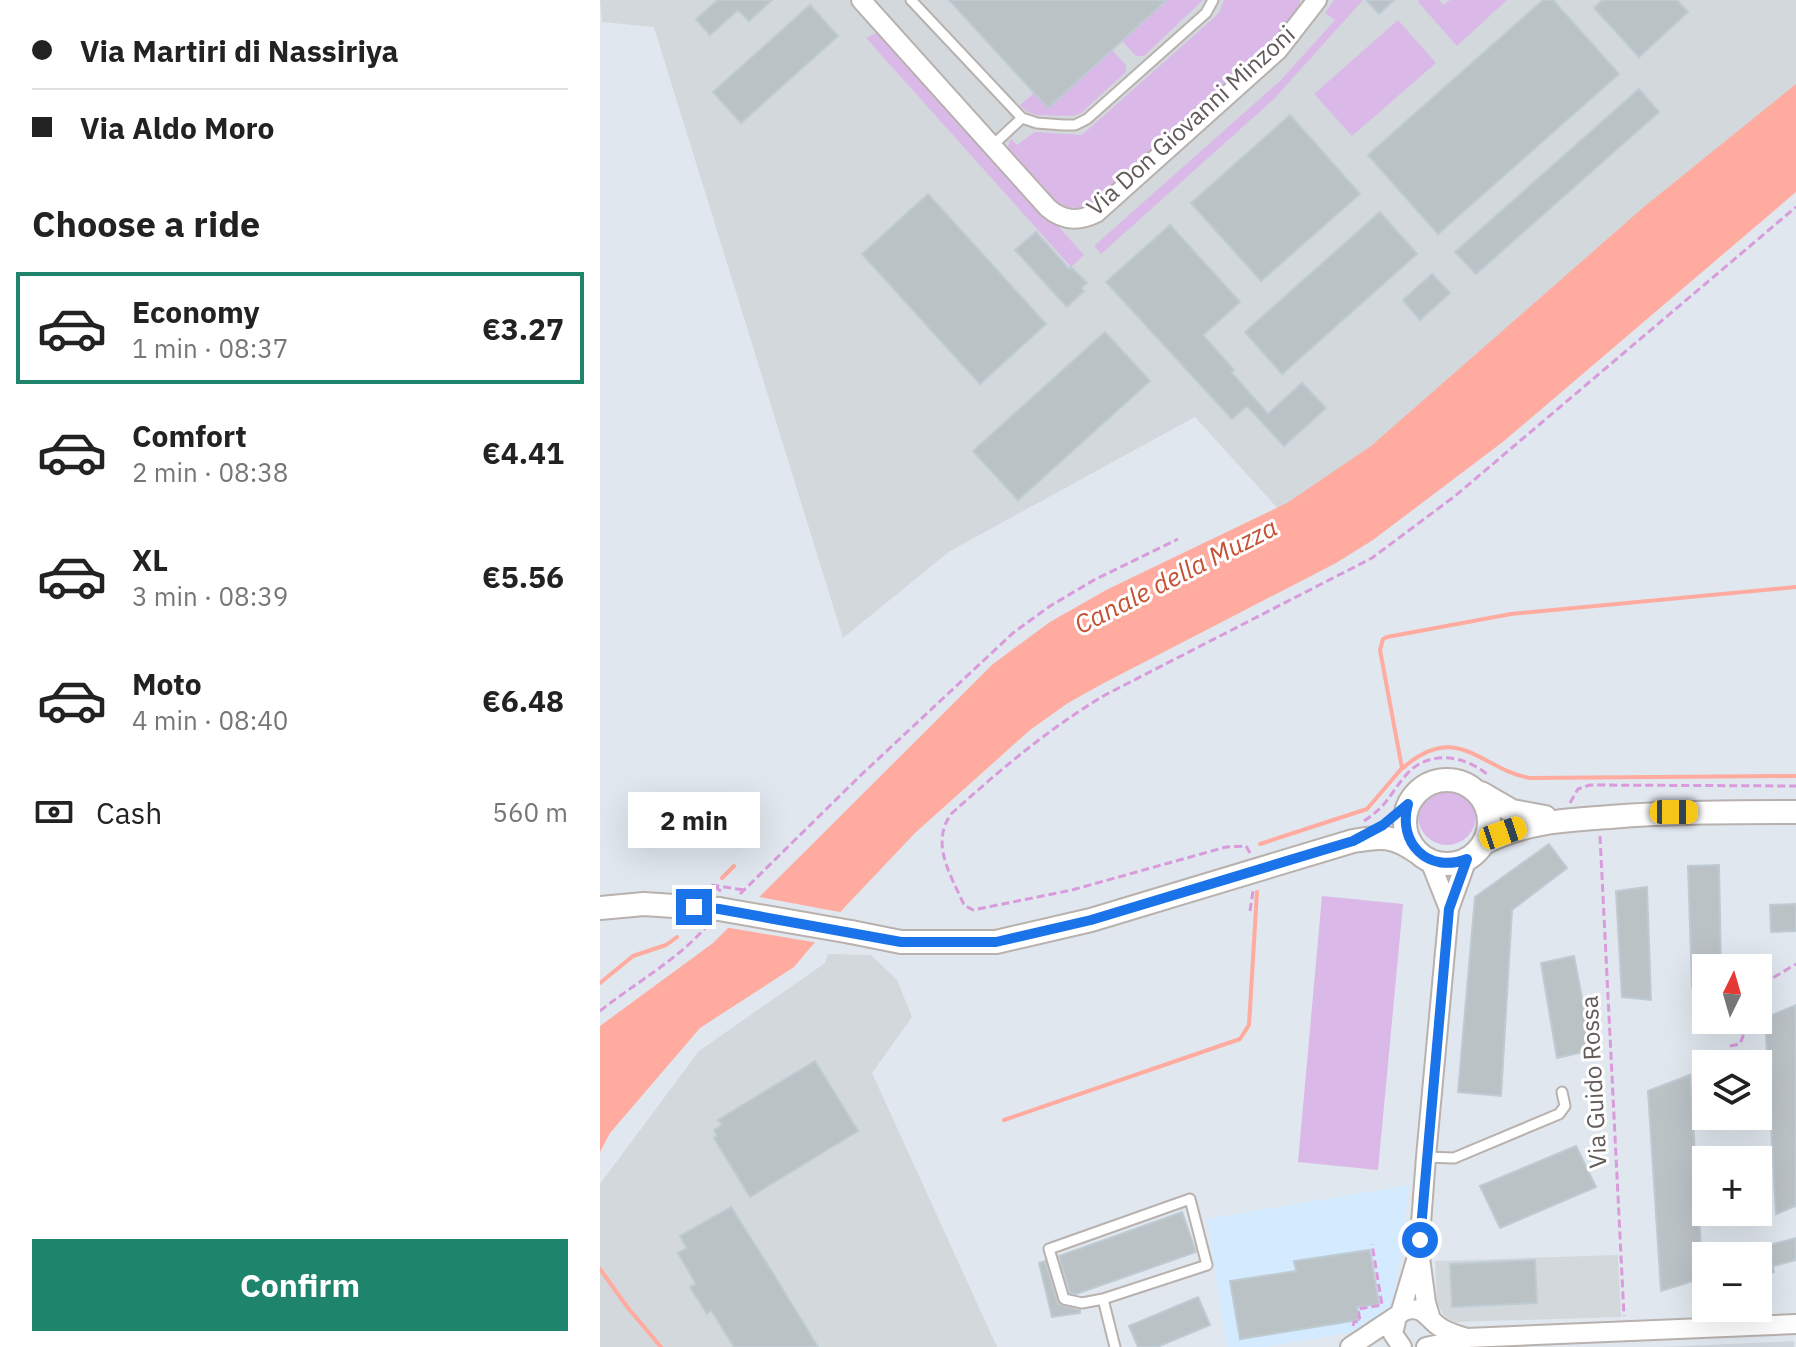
<!DOCTYPE html>
<html lang="en">
<head>
<meta charset="utf-8">
<style>
	body { margin:0; font-family:"IBM Plex Sans",sans-serif; background:#f6f6f6; color:#222; height:100vh; display:flex; flex-direction:column; font-size:30px; white-space:nowrap }
	* { box-sizing:border-box; margin:0 }
	p { font-size:26px; color:#767676 }
	.icon { flex:none; width:44px; height:44px; fill:none; stroke:currentColor; stroke-width:2; stroke-linecap:round; stroke-linejoin:round }
	.map { position:relative; flex:1; overflow:hidden }
	.sheet { display:flex; flex-direction:column; background:#fff; width:600px }
	.sheet>* { flex:none }
	.banner { display:grid; align-content:center; height:176px; padding:0 32px; background:#fff }
	.needle { width:52px; rotate:5deg }
	.buttons { position:absolute; left:1092px; top:954px; display:grid; gap:16px }
	.buttons a { display:grid; place-items:center; width:80px; height:80px; border-radius:0px; background:#fff; box-shadow:0 8px 32px #0002; font-size:40px }
	.end { position:absolute; width:36px; height:36px; margin:-18px; border:10px solid #1a73e8; background:#fff; box-shadow:0 0 0 4px #fff }
	.from { border-radius:50% }
	.bubble { position:absolute; height:56px; border-radius:0px; background:#fff; box-shadow:0 8px 32px #0002; font-size:26px; font-weight:800; line-height:56px; text-align:center }
	.car { position:absolute; width:24px; height:48px; margin:-24px -12px; border-radius:10px; box-shadow:0 0 6px 2px #0007; background:linear-gradient(#f5c518 24%,#345 0 40%,#f5c518 0 76%,#345 0 86%,#f5c518 0) }
	.banner b { display:flex; align-items:center; gap:28px; height:76px; font-size:30px }
	.banner b+b { border-top:2px solid #e0e0e0 }
	.banner i { width:20px; height:20px; background:#222 }
	ul { padding:0; list-style:none }
	li { display:flex; align-items:center; gap:24px; height:112px; margin:0 16px 12px; padding:0 16px; border:4px solid transparent; border-radius:0px }
	li div { flex:1 }
	li b { display:block; font-size:30px }
	li em { font-style:normal; font-weight:800 }
	li.active { border-color:#1e846c }
	li>.icon { width:72px; height:72px; stroke-width:1.5 }
	h2 { padding:0 32px; font-size:36px; line-height:96px }
	.pay { display:flex; align-items:center; gap:20px; height:88px; padding:0 32px; font-size:30px }
	.pay p { margin-inline-start:auto }
	.cta { display:flex; gap:16px; margin-top:auto; padding:16px 32px }
	.cta a { flex:1; height:92px; border-radius:0px; background:#1e846c; color:#fff; font-size:32px; font-weight:800; line-height:92px; text-align:center }
	main { display:flex; flex:1; min-height:0 }
	.map>svg:first-child { display:block }
	.commercial { fill:#d4ebff }
	.industrial { fill:#d3d8dc }
	.education { fill:#cfd7dd }
	.green { fill:#dab9e9 }
	.water { fill:#ffab9f }
	.pier { fill:#e0e7ee }
	.lines { fill:none; stroke-linecap:round; stroke-linejoin:round }
	.stream { stroke:#ffab9f; stroke-width:4 }
	.building { fill:#bbc2c6; stroke:#becbd3; stroke-width:2 }
	.service-casing { stroke:#b8b1ae; stroke-width:13 }
	.minor-casing { stroke:#b8b1ae; stroke-width:22 }
	.tertiary-casing { stroke:#b8b1ae; stroke-width:26 }
	.path { stroke:#d99bdc; stroke-width:3; stroke-dasharray:8 4; stroke-linecap:butt }
	.service { stroke:#fff; stroke-width:9 }
	.minor { stroke:#fff; stroke-width:18 }
	.tertiary { stroke:#fff; stroke-width:22 }
	.tertiary-bridge-casing { stroke:#b8b1ae; stroke-width:26; stroke-linecap:butt }
	.tertiary-bridge { stroke:#fff; stroke-width:22 }
	.route { stroke:#1a73e8; stroke-width:10 }
	.labels { text-anchor:middle; stroke-width:6; stroke-linejoin:round; paint-order:stroke }
	.street-label { font-size:24px; fill:#635b59; stroke:#fff }
	.water-label { font-size:26px; font-style:italic; fill:#c55134; stroke:#fff }
</style>
</head>
<body>
<main>
<section class="sheet">
<div class="banner">
<b><i class="from"></i>Via Martiri di Nassiriya</b>
<b><i></i>Via Aldo Moro</b>
</div>
<h2>Choose a ride</h2>
<ul>
<li class="active"><svg class="icon" aria-label="car" viewBox="0 0 24 24"><path d="M5 17H2v-5l4-1 3-4h7l3 4 3 1v5h-3M9 17h6M6 11h13"/><circle cx="7" cy="17" r="2"/><circle cx="17" cy="17" r="2"/></svg><div><b>Economy</b><p>1 min · 08:37</p></div><em>€3.27</em></li>
<li><svg class="icon" aria-label="car" viewBox="0 0 24 24"><path d="M5 17H2v-5l4-1 3-4h7l3 4 3 1v5h-3M9 17h6M6 11h13"/><circle cx="7" cy="17" r="2"/><circle cx="17" cy="17" r="2"/></svg><div><b>Comfort</b><p>2 min · 08:38</p></div><em>€4.41</em></li>
<li><svg class="icon" aria-label="car" viewBox="0 0 24 24"><path d="M5 17H2v-5l4-1 3-4h7l3 4 3 1v5h-3M9 17h6M6 11h13"/><circle cx="7" cy="17" r="2"/><circle cx="17" cy="17" r="2"/></svg><div><b>XL</b><p>3 min · 08:39</p></div><em>€5.56</em></li>
<li><svg class="icon" aria-label="car" viewBox="0 0 24 24"><path d="M5 17H2v-5l4-1 3-4h7l3 4 3 1v5h-3M9 17h6M6 11h13"/><circle cx="7" cy="17" r="2"/><circle cx="17" cy="17" r="2"/></svg><div><b>Moto</b><p>4 min · 08:40</p></div><em>€6.48</em></li>
</ul>
<div class="pay"><svg class="icon" aria-label="cash" viewBox="0 0 24 24"><path d="M3 7h18v10H3z"/><circle cx="12" cy="12" r="2"/></svg>Cash<p>560 m</p></div>
<div class="cta"><a>Confirm</a></div>
</section>
<div class="map">
<svg width="1196" height="1347" viewBox="0 0 1196 1347">
	<rect width="100%" height="100%" fill="#e0e7ee"/>
	<!-- commercial -->
	<path class="commercial" d="M809,1185l-9,78 -2,1 -3,29 -7,20 -18,12 -16,7 -89,15h-38l-20,-128z"/>
	<!-- industrial -->
	<path class="industrial" d="M0,0h1196v107l-506,415 -95,-105 -245,134 -107,87 -189,-611 -52,-5z
		M228,954l43,1 26,25 15,37 -40,56 125,274h-397v-163l99,-133 126,-88z
		M1018,1255l3,62 -166,5 -10,-5 -8,-14 -2,-42z"/>
	<!-- education -->
	<path class="education" d="M1194,1341v6h-133z"/>
	<!-- green -->
	<path class="green" d="M567,0h36l-59,56h-8l-14,-15z
		M624,0h76v9l-23,29 -184,164c-35,23 -63,-28 -83,-51l-2,-5 3,-7 6,6 18,-13 47,3 137,-122z
		M734,0h29l-89,99 -173,155 -7,-8 186,-165 55,-61 -10,-7z
		M820,0h19l5,5 6,-5h57l-50,46 -39,-44z
		M798,20l38,43 -84,73 -38,-42z
		M276,33l5,1 18,15 185,206 -13,12 -205,-229z
		M512,50l14,15v7l-45,41 -8,3 -37,-1 -10,-4 -6,-6 14,-12 15,15z
		M818 816a29 29 0 1 1 58 0a29 29 0 1 1-58 0Z
		M722,896l81,8 -25,266 -80,-8z"/>
	<!-- water -->
	<path class="water" d="M1196,84v108l-292,249 -131,99 -37,23 -234,121 -34,19 -38,27 -115,103 -72,76 -49,58 -94,61 -90,105 -10,19v-126l113,-83 280,-279 57,-42 58,-33 179,-86 84,-57 274,-240z"/>
	<!-- pier -->
	<path class="pier" d="M154,896l91,17 -26,30 -95,-16z"/>
	<g class="lines">
		<!-- stream -->
		<path class="stream" d="M803,768c54,-48 77,1 127,10l266,-2
			M660,844l107,-35 35,-41 -22,-118 3,-11 4,-2 124,-23 285,-27
			M122,878l12,-12
			M0,983l33,-27 33,-11 11,-8
			M404,1120l236,-81 9,-14 8,-133
			M0,1269l28,39 33,39"/>
	</g>
	<!-- building -->
	<path class="building" d="M118,0h54l-23,21 -11,-11 -28,25 -14,-16z
		M349,0h218l-119,108z
		M766,0h28l-15,14z
		M943,0h10l66,74 -181,160 -70,-79z
		M1002,0h75l11,12 -49,45 -45,-49z
		M210,5l28,31 -97,87 -28,-31z
		M1039,89l20,23 -183,162 -21,-22z
		M690,115l70,79 -99,87 -70,-78z
		M328,194l118,130 -66,60 -118,-130z
		M780,212l37,42 -135,120 -37,-42z
		M570,225l70,77 -37,33 31,35 -3,2 37,42 34,-31 24,25 -42,38 -37,-40 -15,13 -126,-137z
		M436,232l33,37 2,-2 16,16 -6,5 3,3 -17,16 -52,-57z
		M832,274l18,19 -30,27 -17,-20z
		M505,332l45,49 -132,119 -45,-49z
		M949,844l18,24 -55,42 -11,186 -43,-4 17,-195z
		M1119,865l2,103h-15v16l-14,2 -4,-120z
		M1047,887l4,113 -29,-3 -6,-106z
		M1196,904v27l-25,1 -1,-27z
		M974,956l18,94 -35,8 -16,-95z
		M1196,1005v201l-20,8 -11,-196z
		M215,1061l43,70 -108,66 -36,-59 3,-2 -3,-6 8,-5 -4,-5z
		M1090,1075l13,203 -42,13 -13,-200z
		M976,1146l20,41 -96,41 -20,-42z
		M131,1207l43,68 44,72h-84l-23,-37 -4,4 -17,-27 6,-3 -18,-31 9,-5 -7,-12z
		M582,1212l14,40 -120,42 -6,-1 -11,-37z
		M1196,1238v22l-23,6 1,6 -16,4v-20l13,-4 -2,-7z
		M770,1250l9,54 -22,3 2,13 -119,19 -10,-58 66,-10 -2,-10z
		M935,1260l2,43 -85,4 -2,-43z
		M445,1261l13,43 22,6v3l-28,4 -13,-54z
		M598,1297l12,28 -53,22h-19l-9,-21z"/>
	<g class="lines">
		<defs>
			<path id="service" d="M311,0l111,118 15,5 26,2h12l12,-6 119,-106 7,-13
				M393,145l29,-27
				M826,1157l28,1 105,-44 6,-8 -3,-14
				M590,1199l17,66 -104,34 -21,4 -18,-4 -15,-50z
				M503,1299l12,48"/>
			<path id="minor" d="M261,0l187,208c15,13 30,14 48,5l182,-163 39,-50
				M830,861l19,48
				M800,1314l17,-57
				M830,1316l-4,-13 -7,-53 7,-93 23,-248 18,-50
				M797,1317l-4,17 9,13
				M750,1347l54,-36c17,-6 21,4 33,14 8,7 20,10 30,13
				M826,1347l41,-9 329,-14"/>
			<path id="tertiary" d="M805 822a42 42 0 1 1 84 0a42 42 0 1 1-84 0Z
				M881,793l31,18 33,6
				M884,843c40,-21 82,-23 126,-26 62,-5 124,-5 186,-5
				M0,908l44,-4 75,5
				M251,932l50,10h95l95,-22 262,-79c29,-5 40,-6 64,11"/>
		</defs>
		<!-- service casing -->
		<use href="#service" class="service-casing"/>
		<!-- minor casing -->
		<use href="#minor" class="minor-casing"/>
		<!-- tertiary casing -->
		<use href="#tertiary" class="tertiary-casing"/>
		<!-- path -->
		<path class="path" d="M970,803l8,-14 12,-4 206,1
			M764,821c24,-16 25,-26 42,-46 22,-26 60,-20 83,1
			M1000,836l24,480
			M650,853l-4,-7 -20,1 -154,43 -99,20 -9,-5c-13,-30 -34,-61 -13,-91 49,-44 97,-85 154,-119l267,-137 83,-62 341,-289
			M121,891l-10,-6 33,5
			M140,894l121,-119 152,-142 37,-27 44,-26 84,-41
			M650,911l3,-20
			M1158,994l3,-9 35,-21
			M0,1011c35,-28 76,-50 106,-84
			M1130,1046l10,-2 9,-24
			M753,1326l1,-4 6,-1 -2,-12 24,-4 -10,-61"/>
		<!-- service -->
		<use href="#service" class="service"/>
		<!-- minor -->
		<use href="#minor" class="minor"/>
		<!-- tertiary -->
		<use href="#tertiary" class="tertiary"/>
		<defs>
			<path id="tertiary-bridge" d="M119,909l132,23"/>
		</defs>
		<!-- tertiary-bridge casing -->
		<use href="#tertiary-bridge" class="tertiary-bridge-casing"/>
		<!-- tertiary-bridge -->
		<use href="#tertiary-bridge" class="tertiary-bridge"/>
	</g>
	<g class="lines">
		<!-- route -->
		<path class="route" d="M94,907l25,2 182,33h95l95,-22 262,-79 30,-16 25,-21c-11,39 20,70 59,55l-18,50 -29,331"/>
	</g>
	<g class="labels">
		<!-- street labels -->
		<g class="street-label">
			<text transform="translate(591 121) rotate(-42)" y="8">Via Don Giovanni Minzoni</text>
			<text transform="translate(994 1082) rotate(-93)" y="8">Via Guido Rossa</text>
		</g>
		<!-- water labels -->
		<g class="water-label">
			<text transform="translate(576 576) rotate(-27)" y="9">Canale della Muzza</text>
		</g>
	</g>
</svg>
<div class="buttons">
<a><svg class="needle" viewBox="-14 -14 28 28"><path d="M0-13l5 13h-10z" fill="#e53935"/><path d="M0 13l5-13h-10z" fill="#767676"/></svg></a>
<a><svg class="icon" aria-label="layers" viewBox="0 0 24 24"><path d="M12 4l9 5-9 5-9-5zM3 14l9 5 9-5"/></svg></a>
<a>+</a>
<a>−</a>
</div>
<i class="end from" style="left:820px;top:1240px"></i>
<i class="end" style="left:94px;top:907px"></i>
<div class="bubble" style="left:28px;top:792px;width:132px">2 min</div>
<i class="car" style="left:1074px;top:812px;rotate:90deg"></i>
<i class="car" style="left:903px;top:833px;rotate:71deg"></i>
</div>
</main>
</body>
</html>
